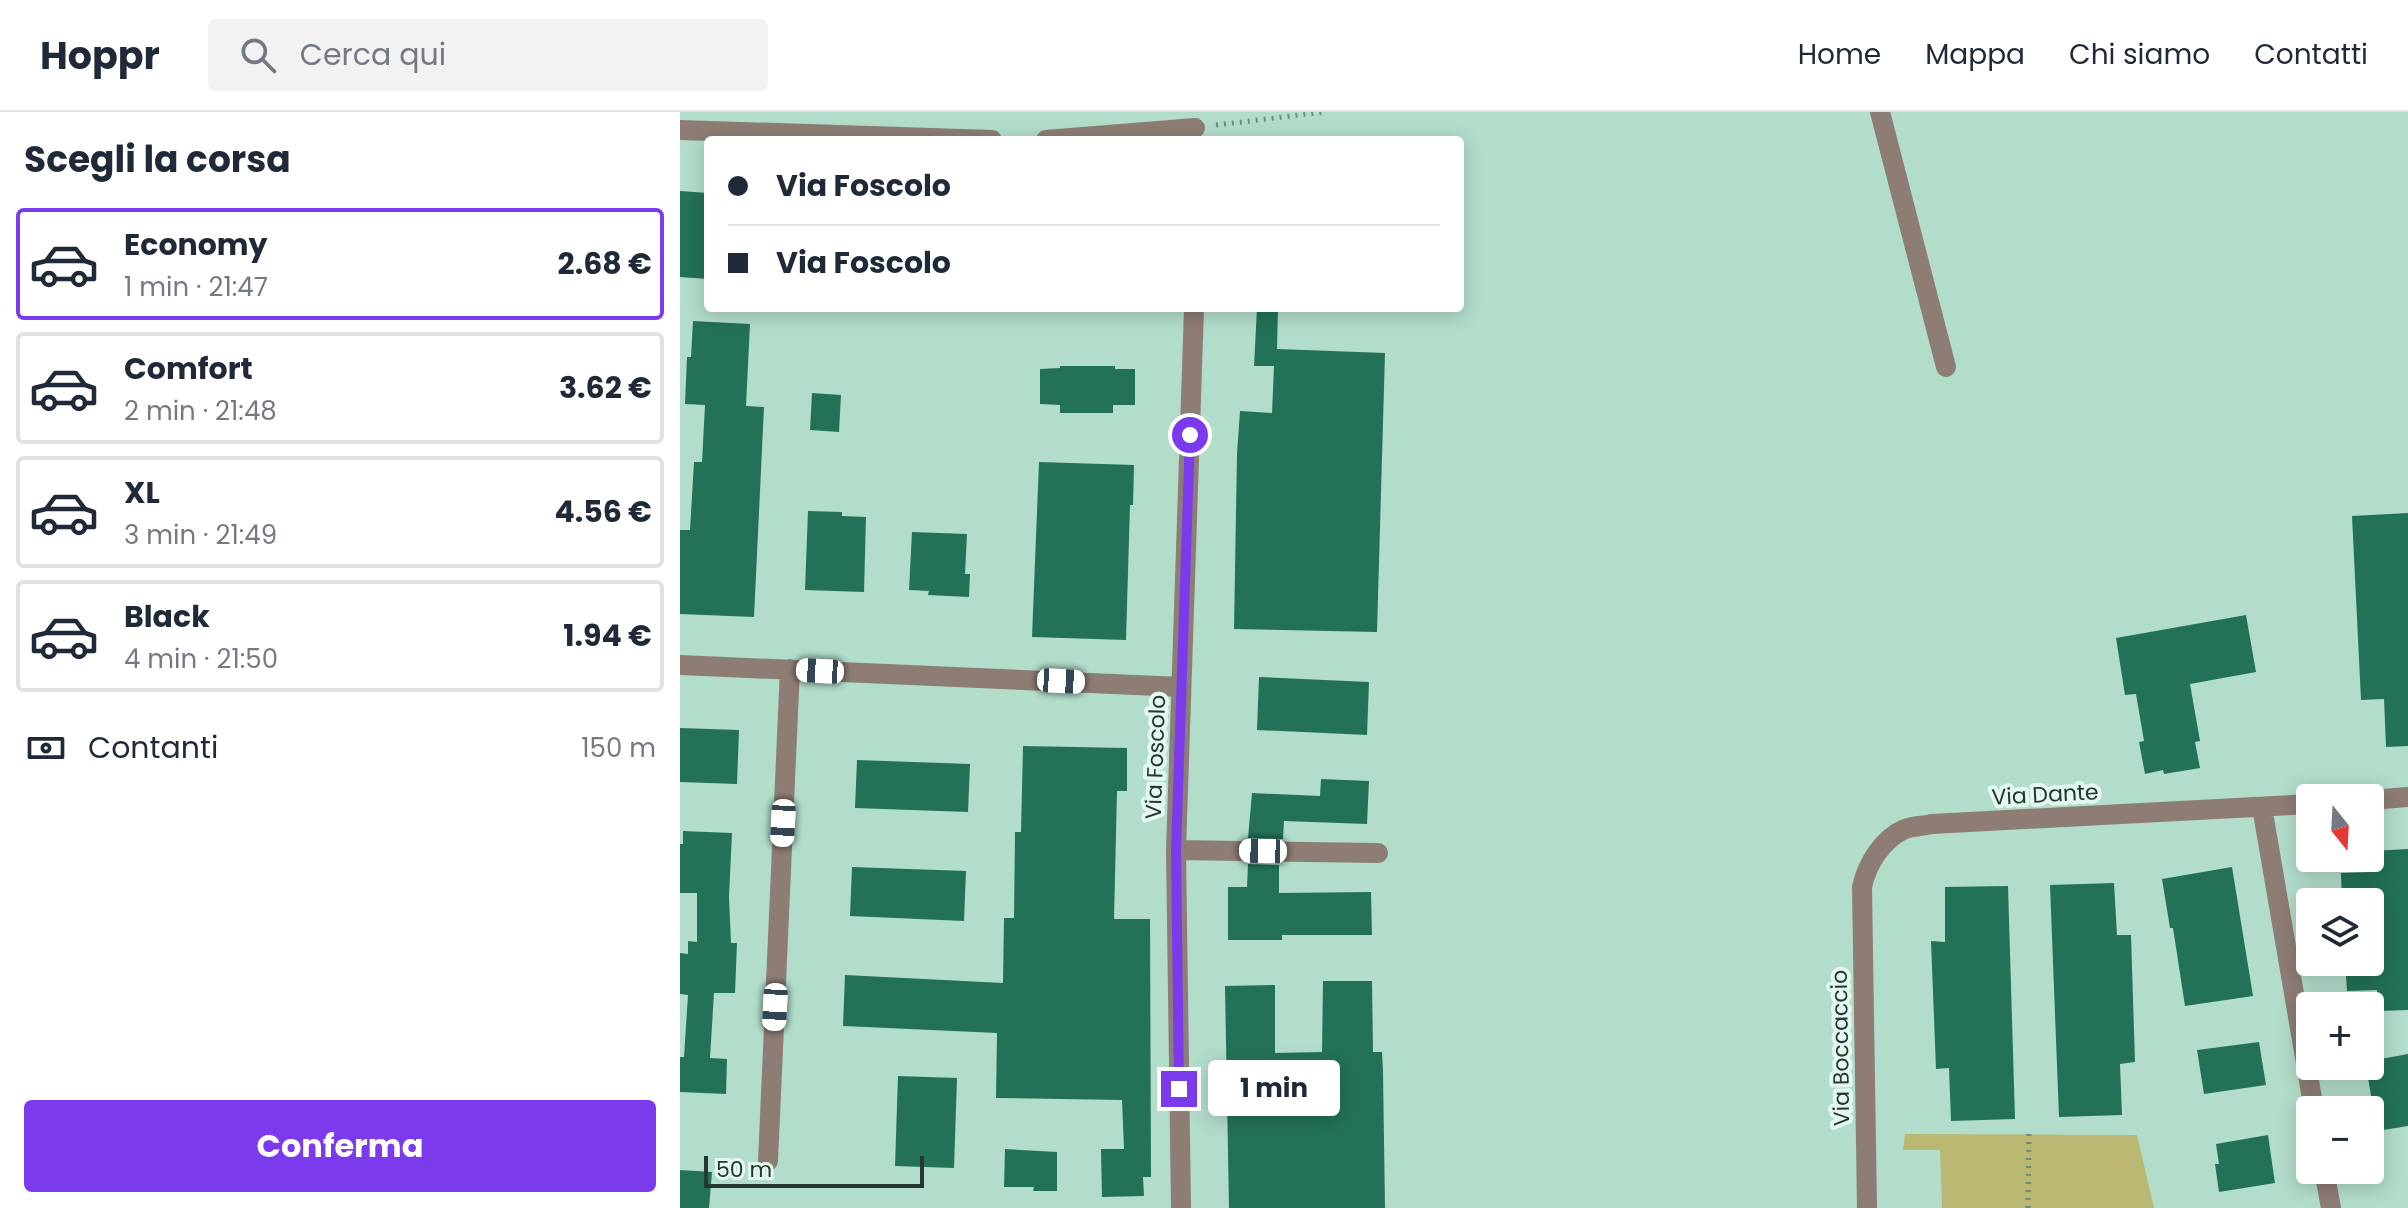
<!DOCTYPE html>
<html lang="it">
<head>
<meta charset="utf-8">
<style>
	body { margin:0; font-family:Poppins,sans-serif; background:#f2f2f3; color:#1f2937; height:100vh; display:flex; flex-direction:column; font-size:30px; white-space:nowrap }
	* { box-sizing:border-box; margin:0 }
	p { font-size:26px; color:#747a83 }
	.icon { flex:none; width:44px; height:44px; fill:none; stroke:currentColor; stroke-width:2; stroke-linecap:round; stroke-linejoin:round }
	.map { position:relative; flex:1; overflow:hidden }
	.details { display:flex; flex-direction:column; background:#fff; width:680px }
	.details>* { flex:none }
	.banner { position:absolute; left:24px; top:24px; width:760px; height:176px; border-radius:8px; box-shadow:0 4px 20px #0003; display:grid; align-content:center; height:176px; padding:0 24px; background:#fff }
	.needle { width:52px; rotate:162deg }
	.fabs { position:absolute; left:1616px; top:672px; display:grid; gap:16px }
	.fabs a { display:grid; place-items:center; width:88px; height:88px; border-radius:8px; background:#fff; box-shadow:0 4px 20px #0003; font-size:40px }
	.scale { position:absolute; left:24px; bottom:20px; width:220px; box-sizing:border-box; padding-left:8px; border:4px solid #263730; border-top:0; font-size:22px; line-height:28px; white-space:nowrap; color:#263730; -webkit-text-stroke:6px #e3f9ef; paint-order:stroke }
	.end { position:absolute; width:36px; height:36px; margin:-18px; border:10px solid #7c3aed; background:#fff; box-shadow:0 0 0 4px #fff }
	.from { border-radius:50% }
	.bubble { position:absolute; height:56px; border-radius:8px; background:#fff; box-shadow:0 4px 20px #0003; font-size:26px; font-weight:700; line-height:56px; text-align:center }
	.car { position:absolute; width:24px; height:48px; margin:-24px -12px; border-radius:10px; box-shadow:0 0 6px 2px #0007; background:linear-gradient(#fff 24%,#345 0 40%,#fff 0 76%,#345 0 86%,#fff 0) }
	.banner b { display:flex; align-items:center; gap:28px; height:76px; font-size:30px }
	.banner b+b { border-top:2px solid #e0e1e3 }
	.banner i { width:20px; height:20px; background:#1f2937 }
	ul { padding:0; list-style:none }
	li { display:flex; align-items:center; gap:24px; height:112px; margin:0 16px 12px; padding:0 8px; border:4px solid #e0e1e3; border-radius:8px }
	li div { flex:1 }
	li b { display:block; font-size:30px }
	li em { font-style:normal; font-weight:700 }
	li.selected { border-color:#7c3aed }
	li>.icon { width:72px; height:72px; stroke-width:1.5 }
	h2 { padding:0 24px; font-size:36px; line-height:96px }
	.pay { display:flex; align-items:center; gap:20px; height:88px; padding:0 24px; font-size:30px }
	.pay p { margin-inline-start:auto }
	.cta { display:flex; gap:16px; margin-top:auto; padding:16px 24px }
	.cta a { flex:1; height:92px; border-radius:8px; background:#7c3aed; color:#fff; font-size:32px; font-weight:700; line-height:92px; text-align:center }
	header { display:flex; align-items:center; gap:48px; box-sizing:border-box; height:112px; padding:0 40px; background:#fff; border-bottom:2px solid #e0e1e3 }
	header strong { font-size:38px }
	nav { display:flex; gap:44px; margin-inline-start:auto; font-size:28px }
	.search { width:560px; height:72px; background:#f2f2f3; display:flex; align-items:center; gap:20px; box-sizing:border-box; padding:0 28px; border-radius:8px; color:#747a83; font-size:30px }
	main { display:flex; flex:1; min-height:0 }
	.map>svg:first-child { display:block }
	.green { fill:#bab873 }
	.building { fill:#237258 }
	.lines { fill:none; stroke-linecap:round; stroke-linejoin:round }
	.path { stroke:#6e8c7f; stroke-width:5; stroke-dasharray:2 6; stroke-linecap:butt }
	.minor { stroke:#8d7d75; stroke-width:20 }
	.route { stroke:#7c3aed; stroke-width:10 }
	.labels { text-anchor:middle; stroke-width:8; stroke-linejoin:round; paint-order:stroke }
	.street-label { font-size:22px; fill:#263730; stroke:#e3f9ef }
</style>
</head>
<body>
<header>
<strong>Hoppr</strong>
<div class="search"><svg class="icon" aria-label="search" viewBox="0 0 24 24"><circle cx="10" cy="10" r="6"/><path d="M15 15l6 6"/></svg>Cerca qui</div>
<nav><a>Home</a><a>Mappa</a><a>Chi siamo</a><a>Contatti</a></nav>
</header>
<main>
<section class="details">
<h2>Scegli la corsa</h2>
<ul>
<li class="selected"><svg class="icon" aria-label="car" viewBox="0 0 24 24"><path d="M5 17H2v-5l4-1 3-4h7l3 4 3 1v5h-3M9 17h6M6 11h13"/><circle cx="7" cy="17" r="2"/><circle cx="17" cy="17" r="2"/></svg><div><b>Economy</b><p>1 min · 21:47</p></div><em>2.68 €</em></li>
<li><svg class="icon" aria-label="car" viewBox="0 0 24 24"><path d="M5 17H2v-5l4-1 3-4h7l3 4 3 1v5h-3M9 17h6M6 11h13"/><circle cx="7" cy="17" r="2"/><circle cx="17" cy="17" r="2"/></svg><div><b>Comfort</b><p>2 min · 21:48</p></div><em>3.62 €</em></li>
<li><svg class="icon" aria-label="car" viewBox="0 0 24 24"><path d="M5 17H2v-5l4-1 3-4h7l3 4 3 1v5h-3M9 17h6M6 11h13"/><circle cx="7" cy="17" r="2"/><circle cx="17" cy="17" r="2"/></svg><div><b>XL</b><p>3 min · 21:49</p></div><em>4.56 €</em></li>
<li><svg class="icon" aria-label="car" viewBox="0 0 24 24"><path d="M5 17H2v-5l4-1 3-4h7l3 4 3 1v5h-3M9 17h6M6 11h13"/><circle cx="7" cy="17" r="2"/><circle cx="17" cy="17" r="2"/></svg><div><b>Black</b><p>4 min · 21:50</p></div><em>1.94 €</em></li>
</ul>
<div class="pay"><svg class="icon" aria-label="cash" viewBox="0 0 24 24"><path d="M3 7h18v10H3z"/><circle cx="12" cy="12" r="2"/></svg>Contanti<p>150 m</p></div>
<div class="cta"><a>Conferma</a></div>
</section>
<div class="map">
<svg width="1728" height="1096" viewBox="0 0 1728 1096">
	<rect width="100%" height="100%" fill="#b3ddcb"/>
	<!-- green -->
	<path class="green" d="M1225,1022l232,1 17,73h-212l-2,-58h-37z"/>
	<!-- building -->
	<path class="building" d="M0,79l28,2v86l-28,-2z
		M577,196h21l-1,41 108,4 -8,279 -143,-3 3,-175 3,-43 32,2 2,-47h-20z
		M13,209l57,3 -4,82 18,1 -10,210 -74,-3v-84h10l4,-68h8l3,-57 -20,-1 2,-47h4z
		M380,254h55v3h20v36h-22v8h-53v-8l-20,-1v-35l20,-1z
		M132,281l29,2 -2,37 -29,-2z
		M359,350l95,3 -1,40h-3l-4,135 -94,-3z
		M128,399l34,1v4l24,1 -2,75 -59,-2z
		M1728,401v233l-22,1 -2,-48 -23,1 -9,-184z
		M232,420l55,2 -2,40h5l-1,23 -41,-2 1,-4 -20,-1z
		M1566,503l10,57 -66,12 10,57 -5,1 5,26 -36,6 -1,-4 -18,4 -6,-32 5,-1 -8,-47 -11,1 -9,-57z
		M579,565l110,5 -2,53 -110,-5z
		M0,616l59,2 -2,54 -57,-2z
		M343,634l104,2v43h-10l-3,128h36l1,258h-8l1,19 -42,1 -1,-48h23l-2,-49 -126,-2 1,-65 -154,-7 2,-51 158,8 1,-65h10l1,-86h6z
		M177,648l113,4 -2,48 -113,-4z
		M641,667l48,2 -2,43 -83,-3 -1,18 -35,-1 4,-45 68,3z
		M3,719l49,2 -3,64 2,46h6l-2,50h-21l-4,65 17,1 -1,35 -46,-2v-35h4l4,-62 -8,-1v-41l8,1v-13l9,1v-49h-17v-49h3z
		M1728,737v161l-30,1 -1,-21 -30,1 -2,-29h25v-60h-28l-1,-29 29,-1v-21z
		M568,752l31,1v28l92,-1 1,43h-90v5h-54v-53h19z
		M172,755l114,4 -2,50 -114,-5z
		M1552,755l21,129 -68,10 -12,-78h-3l-8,-49z
		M1434,771l3,52h14l4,127 -15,2 2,51 -63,2 -9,-232z
		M1328,774l7,233 -64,2 -2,-53 -13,1 -5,-128 14,1v-55z
		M643,869h49l1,71h9l1,20 2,136h-156l-4,-222 50,-1v68l47,-1z
		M1579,930l7,43 -62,9 -7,-44z
		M1728,942v72l-31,5 -11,-65h4v-5z
		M218,964l59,2 -3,90 -59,-2z
		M1588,1023l7,48 -56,9 -4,-28h4l-3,-20z
		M325,1037l52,3v39h-24l1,-4h-30z
		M0,1058l32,2 -3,36h-29z"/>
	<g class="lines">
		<!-- path -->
		<path class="path" d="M536,13l109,-13
			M1348,1096l1,-74"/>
		<!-- minor -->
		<path class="minor" d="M1200,0l66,255
			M0,18l312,10
			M366,28l149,-12
			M0,553l501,22
			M1690,688l38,-3
			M1582,695l52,303
			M496,738l202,3
			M88,1049l22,-492
			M1644,1058l7,38
			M501,1096l-5,-358 18,-542
			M1187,1096l-5,-321c5,-23 20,-48 43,-58 8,-3 18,-3 27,-5l378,-20"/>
	</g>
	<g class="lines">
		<!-- route -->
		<path class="route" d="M499,977l-3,-239 14,-415"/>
	</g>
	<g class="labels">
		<!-- street labels -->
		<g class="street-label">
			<text transform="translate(475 645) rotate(-88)" y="8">Via Foscolo</text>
			<text transform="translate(1365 682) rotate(-3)" y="8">Via Dante</text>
			<text transform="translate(1160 936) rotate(-91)" y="8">Via Boccaccio</text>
		</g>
	</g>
</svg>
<div class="fabs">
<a><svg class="needle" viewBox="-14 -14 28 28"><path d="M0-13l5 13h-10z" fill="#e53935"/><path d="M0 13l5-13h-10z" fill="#747a83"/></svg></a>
<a><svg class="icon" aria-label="layers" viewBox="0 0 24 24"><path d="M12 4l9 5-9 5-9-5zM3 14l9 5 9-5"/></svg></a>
<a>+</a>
<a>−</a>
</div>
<div class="scale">50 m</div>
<i class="end from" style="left:510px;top:323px"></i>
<i class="end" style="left:499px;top:977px"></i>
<div class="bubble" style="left:528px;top:948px;width:132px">1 min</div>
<i class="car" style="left:140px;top:559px;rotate:273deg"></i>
<i class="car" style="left:381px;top:569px;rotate:93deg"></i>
<i class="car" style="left:103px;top:711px;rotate:183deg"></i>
<i class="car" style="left:583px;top:739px;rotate:271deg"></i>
<i class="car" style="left:95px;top:895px;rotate:183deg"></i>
<div class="banner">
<b><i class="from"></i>Via Foscolo</b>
<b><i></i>Via Foscolo</b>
</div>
</div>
</main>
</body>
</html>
